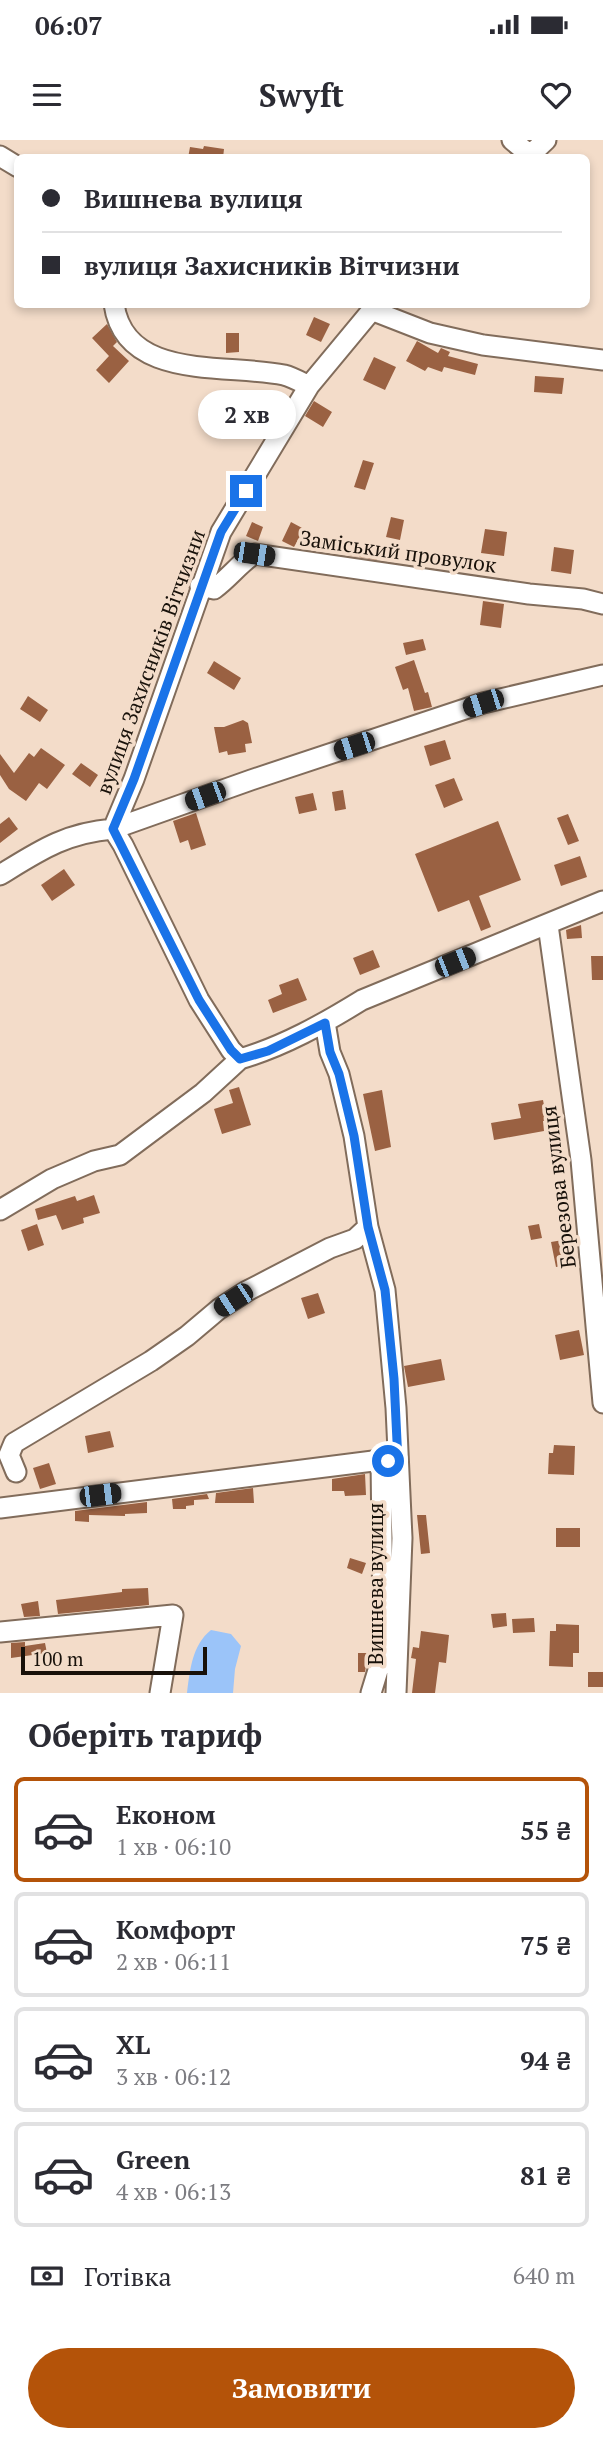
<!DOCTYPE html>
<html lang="uk">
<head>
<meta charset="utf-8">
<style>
	body { margin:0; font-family:"PT Serif",serif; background:#f2f2f3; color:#2b2b33; height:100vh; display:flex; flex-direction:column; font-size:26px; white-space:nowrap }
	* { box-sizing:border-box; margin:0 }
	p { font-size:23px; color:#7c7c81 }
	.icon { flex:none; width:38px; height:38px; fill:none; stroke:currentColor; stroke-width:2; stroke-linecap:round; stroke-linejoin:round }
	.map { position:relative; height:1553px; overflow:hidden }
	.drawer { display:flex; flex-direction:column; background:#fff; flex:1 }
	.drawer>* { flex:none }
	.top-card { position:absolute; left:14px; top:14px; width:576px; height:154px; border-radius:10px; box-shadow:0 4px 10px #0003; display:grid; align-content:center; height:154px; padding:0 28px; background:#fff }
	.scale { position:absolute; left:21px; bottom:18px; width:186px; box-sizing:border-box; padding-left:7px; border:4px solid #18110a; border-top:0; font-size:19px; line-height:24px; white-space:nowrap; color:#18110a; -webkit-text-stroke:5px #f3dcc9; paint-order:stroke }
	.end { position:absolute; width:32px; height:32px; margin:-16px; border:9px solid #1a73e8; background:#fff; box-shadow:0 0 0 4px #fff }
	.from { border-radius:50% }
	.bubble { position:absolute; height:49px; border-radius:24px; background:#fff; box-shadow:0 4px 10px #0003; font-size:23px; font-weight:700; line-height:49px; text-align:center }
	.car { position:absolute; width:21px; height:42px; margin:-21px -10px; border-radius:9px; box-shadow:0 0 5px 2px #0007; background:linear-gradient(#222 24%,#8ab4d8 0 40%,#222 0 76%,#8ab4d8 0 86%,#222 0) }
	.top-card b { display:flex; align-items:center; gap:24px; height:66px; font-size:26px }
	.top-card b+b { border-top:2px solid #e1e1e2 }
	.top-card i { width:18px; height:18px; background:#2b2b33 }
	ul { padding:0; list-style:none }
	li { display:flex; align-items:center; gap:21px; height:105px; margin:0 14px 10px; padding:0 14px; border:4px solid #e1e1e2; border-radius:10px }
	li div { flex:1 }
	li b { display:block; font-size:26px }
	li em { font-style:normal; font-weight:700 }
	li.active { border-color:#b45309 }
	li>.icon { width:63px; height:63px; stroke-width:1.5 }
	h2 { padding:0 28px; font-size:32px; line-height:84px }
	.pay { display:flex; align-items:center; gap:18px; height:77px; padding:0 28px; font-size:26px }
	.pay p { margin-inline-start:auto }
	.cta { display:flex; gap:14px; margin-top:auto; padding:14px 28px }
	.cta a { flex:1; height:80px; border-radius:42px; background:#b45309; color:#fff; font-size:28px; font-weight:700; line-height:80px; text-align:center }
	.status { display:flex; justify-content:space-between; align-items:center; height:49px; padding:0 35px; background:#fff; direction:ltr }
	.status svg { height:19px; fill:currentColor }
	header { display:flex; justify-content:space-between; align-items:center; height:91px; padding:0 28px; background:#fff; font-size:32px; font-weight:700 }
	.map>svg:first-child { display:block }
	.water { fill:#9bc4f9 }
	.building { fill:#9a6142 }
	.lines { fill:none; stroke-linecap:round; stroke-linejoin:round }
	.minor-casing { stroke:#816c5b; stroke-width:23 }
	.minor { stroke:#fff; stroke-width:19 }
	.route { stroke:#1a73e8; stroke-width:9 }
	.labels { text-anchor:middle; stroke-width:7; stroke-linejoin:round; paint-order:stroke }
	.street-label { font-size:21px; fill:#18110a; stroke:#f3dcc9 }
</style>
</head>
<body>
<div class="status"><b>06:07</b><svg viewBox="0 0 49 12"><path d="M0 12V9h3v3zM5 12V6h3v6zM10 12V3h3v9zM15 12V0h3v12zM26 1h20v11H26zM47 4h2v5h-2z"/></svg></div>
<header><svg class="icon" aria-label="menu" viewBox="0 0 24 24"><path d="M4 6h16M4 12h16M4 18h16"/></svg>Swyft<svg class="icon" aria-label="heart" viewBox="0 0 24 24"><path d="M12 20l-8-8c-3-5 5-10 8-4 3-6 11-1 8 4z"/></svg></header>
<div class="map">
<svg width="603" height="1553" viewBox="0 0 603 1553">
	<rect width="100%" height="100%" fill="#f3dcc9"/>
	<!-- water -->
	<path class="water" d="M211,1490l20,4 10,12 -6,23 -2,24h-46c3,-23 5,-48 24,-63z"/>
	<!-- building -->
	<path class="building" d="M204,6l20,3 -1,9h-35l2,-11 13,2z
		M314,177l16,7 -9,18 -15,-7z
		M107,184l10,18 -4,4 16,15 -20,22 -13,-13 13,-14 -17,-18z
		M226,193h13v19l-13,1z
		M417,201l21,12 3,-5 9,4 -2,4 30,8 -3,11 -31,-8 -2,5 -14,-5 -3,4 -19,-10z
		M374,217l22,10 -11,23 -22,-10z
		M535,236l29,2 -2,16 -28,-2z
		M232,260l15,4 -2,7 5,1 -4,15 -21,-6z
		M314,261l18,11 -9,15 -18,-11z
		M363,320l11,3 -9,27 -11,-3z
		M391,377l13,3 -4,20 -14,-3z
		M252,382l11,5 -5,14 -12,-5z
		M291,382l13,7 -10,18 -12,-6z
		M485,389l22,3 -3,24 -23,-3z
		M351,402l29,8 -3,10 -30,-5z
		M554,407l20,3 -3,24 -20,-3z
		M483,461l21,3 -3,24 -21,-3z
		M423,499l3,11 -20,5 -3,-12z
		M414,520l11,33 3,-1 4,15 -18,4 -6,-23 -5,2 -8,-23z
		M214,521l27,17 -7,12 -27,-17z
		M28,556l20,14 -8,12 -20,-13z
		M243,580l5,3 4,20 -7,1 1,8 -18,3 -1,-4 -8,2 -5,-26h10z
		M445,600l6,19 -21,7 -6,-20z
		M41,608l24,17 -18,24 -8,-6 -13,18 -17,-12 -9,-14v-21l14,19 15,-20 5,4z
		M81,623l17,12 -8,12 -18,-13z
		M454,638l9,22 -19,8 -9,-23z
		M343,650l3,19 -11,2 -3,-19z
		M313,653l4,17 -18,4 -4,-17z
		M196,673l10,32 -15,5 -3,-10 -8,3 -7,-22z
		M568,674l11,27 -11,4 -11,-27z
		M9,677l9,12 -18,14v-19z
		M498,681l23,59 -42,16 12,31 -10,4 -12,-31 -31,12 -23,-58z
		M580,716l7,21 -26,9 -7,-21z
		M64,729l11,16 -23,16 -11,-16z
		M581,785l1,13 -15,1 -1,-9z
		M373,810l7,17 -20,8 -7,-17z
		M591,816h12v24h-11z
		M298,838l9,22 -34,13 -5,-13 14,-6 -3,-9z
		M239,947l12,38 -29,9 -8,-25 19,-6 -4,-13z
		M382,950l9,57 -16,4 -12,-57z
		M543,960l4,21h-4l1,10 -50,9 -3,-17 30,-5 -3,-14z
		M94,1055l6,18 -17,5 1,5 -22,7 -6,-15 -18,5 -3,-11 40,-13 2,5z
		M37,1084l7,21 -16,6 -7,-21z
		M539,1084l3,14 -11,2 -3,-14z
		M569,1099l4,25 -17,3 -5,-25z
		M318,1153l7,20 -17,6 -7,-21z
		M579,1190l5,25 -24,5 -5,-25z
		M441,1219l4,21 -37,7 -4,-21z
		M110,1291l4,16 -26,6 -3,-17z
		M554,1305l21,1 -1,29 -26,-1 1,-21h4z
		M49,1323l7,21 -16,5 -7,-21z
		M365,1334l1,21 -21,1 -1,-5h-12v-12z
		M253,1348l1,15h-39l1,-10z
		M207,1354l2,5 -15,1v5l-8,1v3h-13l-1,-10z
		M147,1362v11l-22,1v2l-36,-1v7l-14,-1v-10z
		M417,1375h9l4,38 -9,1z
		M556,1388h24v19h-24z
		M350,1418l16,5 -4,11 -15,-6z
		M148,1448l1,17 -91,9 -2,-14 66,-8v-3z
		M38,1461l2,15 -16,1 -3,-13z
		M506,1473l1,13 -14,2 -2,-14z
		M534,1478l1,14 -22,1 -1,-14z
		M556,1484l23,1v28h-6v14l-24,-1 1,-35h6z
		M421,1491l28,4 -3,28 -7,-1 -4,31h-23l4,-34 -5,-1 2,-11 6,1z
		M25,1502v4l20,-3 2,10 -36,5v-15z
		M358,1513h10l-3,19h-7z
		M588,1532h15v15h-15z"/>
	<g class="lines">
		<defs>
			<path id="minor" d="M512,0l18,15
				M0,16l18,11
				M527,18l19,-18
				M114,164c11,78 114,59 170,71 8,2 17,7 25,11
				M377,164l-68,82 -88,146 -87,247 -21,50 10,16 76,155 32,50 9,9c44,-13 83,-35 122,-59l241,-99
				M371,170l59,23 53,12 120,15
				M200,446l14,3c15,-11 25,-25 40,-35l275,40 54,5 20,5
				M0,735c39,-24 65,-42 113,-46l138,-49 232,-77 120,-28
				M548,785l33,235 22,243
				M325,882l5,30 9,22 15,62 14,91 17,63 11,118 6,130 -6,155
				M0,1070l52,-31 42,-18 26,-6 83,-62 37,-34
				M16,1332l-7,-17 5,-12 137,-82 36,-25 32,-27 28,-18 83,-43 25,-9 13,-12
				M0,1368l381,-48 17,2
				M0,1492l173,-17 -13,78
				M371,1553l8,-26 4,-45 -2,-162"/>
		</defs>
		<!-- minor casing -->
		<use href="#minor" class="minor-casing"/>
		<!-- minor -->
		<use href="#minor" class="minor"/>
	</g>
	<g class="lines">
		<!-- route -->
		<path class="route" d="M246,351l-25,41 -87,247 -21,50 86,171 32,50 9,9 28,-8 57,-28 5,29 9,22 15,62 14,91 17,63 9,89 4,83 -10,-1"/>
	</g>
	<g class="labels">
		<!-- street labels -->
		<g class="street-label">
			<text transform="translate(398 412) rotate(8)" y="7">Заміський провулок</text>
			<text transform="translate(151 522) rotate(-70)" y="7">вулиця Захисників Вітчизни</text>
			<text transform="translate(559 1047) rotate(-97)" y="7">Березова вулиця</text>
			<text transform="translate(376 1444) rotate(-90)" y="7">Вишнева вулиця</text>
		</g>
	</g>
</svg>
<div class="scale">100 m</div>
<i class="end from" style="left:388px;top:1321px"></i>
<i class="end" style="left:246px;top:351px"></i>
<div class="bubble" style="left:198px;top:250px;width:98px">2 хв</div>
<i class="car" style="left:254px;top:414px;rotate:99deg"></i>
<i class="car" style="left:483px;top:563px;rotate:252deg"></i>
<i class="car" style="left:354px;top:606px;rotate:252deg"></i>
<i class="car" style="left:205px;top:656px;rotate:250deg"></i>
<i class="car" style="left:455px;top:822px;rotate:68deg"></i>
<i class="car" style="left:233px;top:1160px;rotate:237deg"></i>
<i class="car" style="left:100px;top:1355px;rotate:83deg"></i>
<div class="top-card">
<b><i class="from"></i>Вишнева вулиця</b>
<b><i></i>вулиця Захисників Вітчизни</b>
</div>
</div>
<section class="drawer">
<h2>Оберіть тариф</h2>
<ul>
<li class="active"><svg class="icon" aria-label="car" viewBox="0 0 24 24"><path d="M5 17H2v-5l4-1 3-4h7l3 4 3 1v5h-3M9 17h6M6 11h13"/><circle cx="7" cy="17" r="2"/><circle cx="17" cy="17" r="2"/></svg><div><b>Економ</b><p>1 хв · 06:10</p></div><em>55 ₴</em></li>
<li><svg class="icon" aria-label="car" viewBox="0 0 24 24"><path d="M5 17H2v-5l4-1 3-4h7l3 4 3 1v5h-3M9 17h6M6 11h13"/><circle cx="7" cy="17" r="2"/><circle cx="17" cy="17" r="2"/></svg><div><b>Комфорт</b><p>2 хв · 06:11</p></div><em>75 ₴</em></li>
<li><svg class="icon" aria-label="car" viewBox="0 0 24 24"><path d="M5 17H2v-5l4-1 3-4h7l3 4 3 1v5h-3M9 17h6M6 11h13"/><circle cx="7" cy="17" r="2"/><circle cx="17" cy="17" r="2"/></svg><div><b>XL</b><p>3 хв · 06:12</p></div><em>94 ₴</em></li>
<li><svg class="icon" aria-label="car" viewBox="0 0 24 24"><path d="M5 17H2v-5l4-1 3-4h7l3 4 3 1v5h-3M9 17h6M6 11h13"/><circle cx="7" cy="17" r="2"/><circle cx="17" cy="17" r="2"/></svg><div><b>Green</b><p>4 хв · 06:13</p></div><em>81 ₴</em></li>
</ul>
<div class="pay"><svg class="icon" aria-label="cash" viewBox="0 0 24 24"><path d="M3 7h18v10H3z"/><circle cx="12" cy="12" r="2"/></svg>Готівка<p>640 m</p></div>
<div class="cta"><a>Замовити</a></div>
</section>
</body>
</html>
